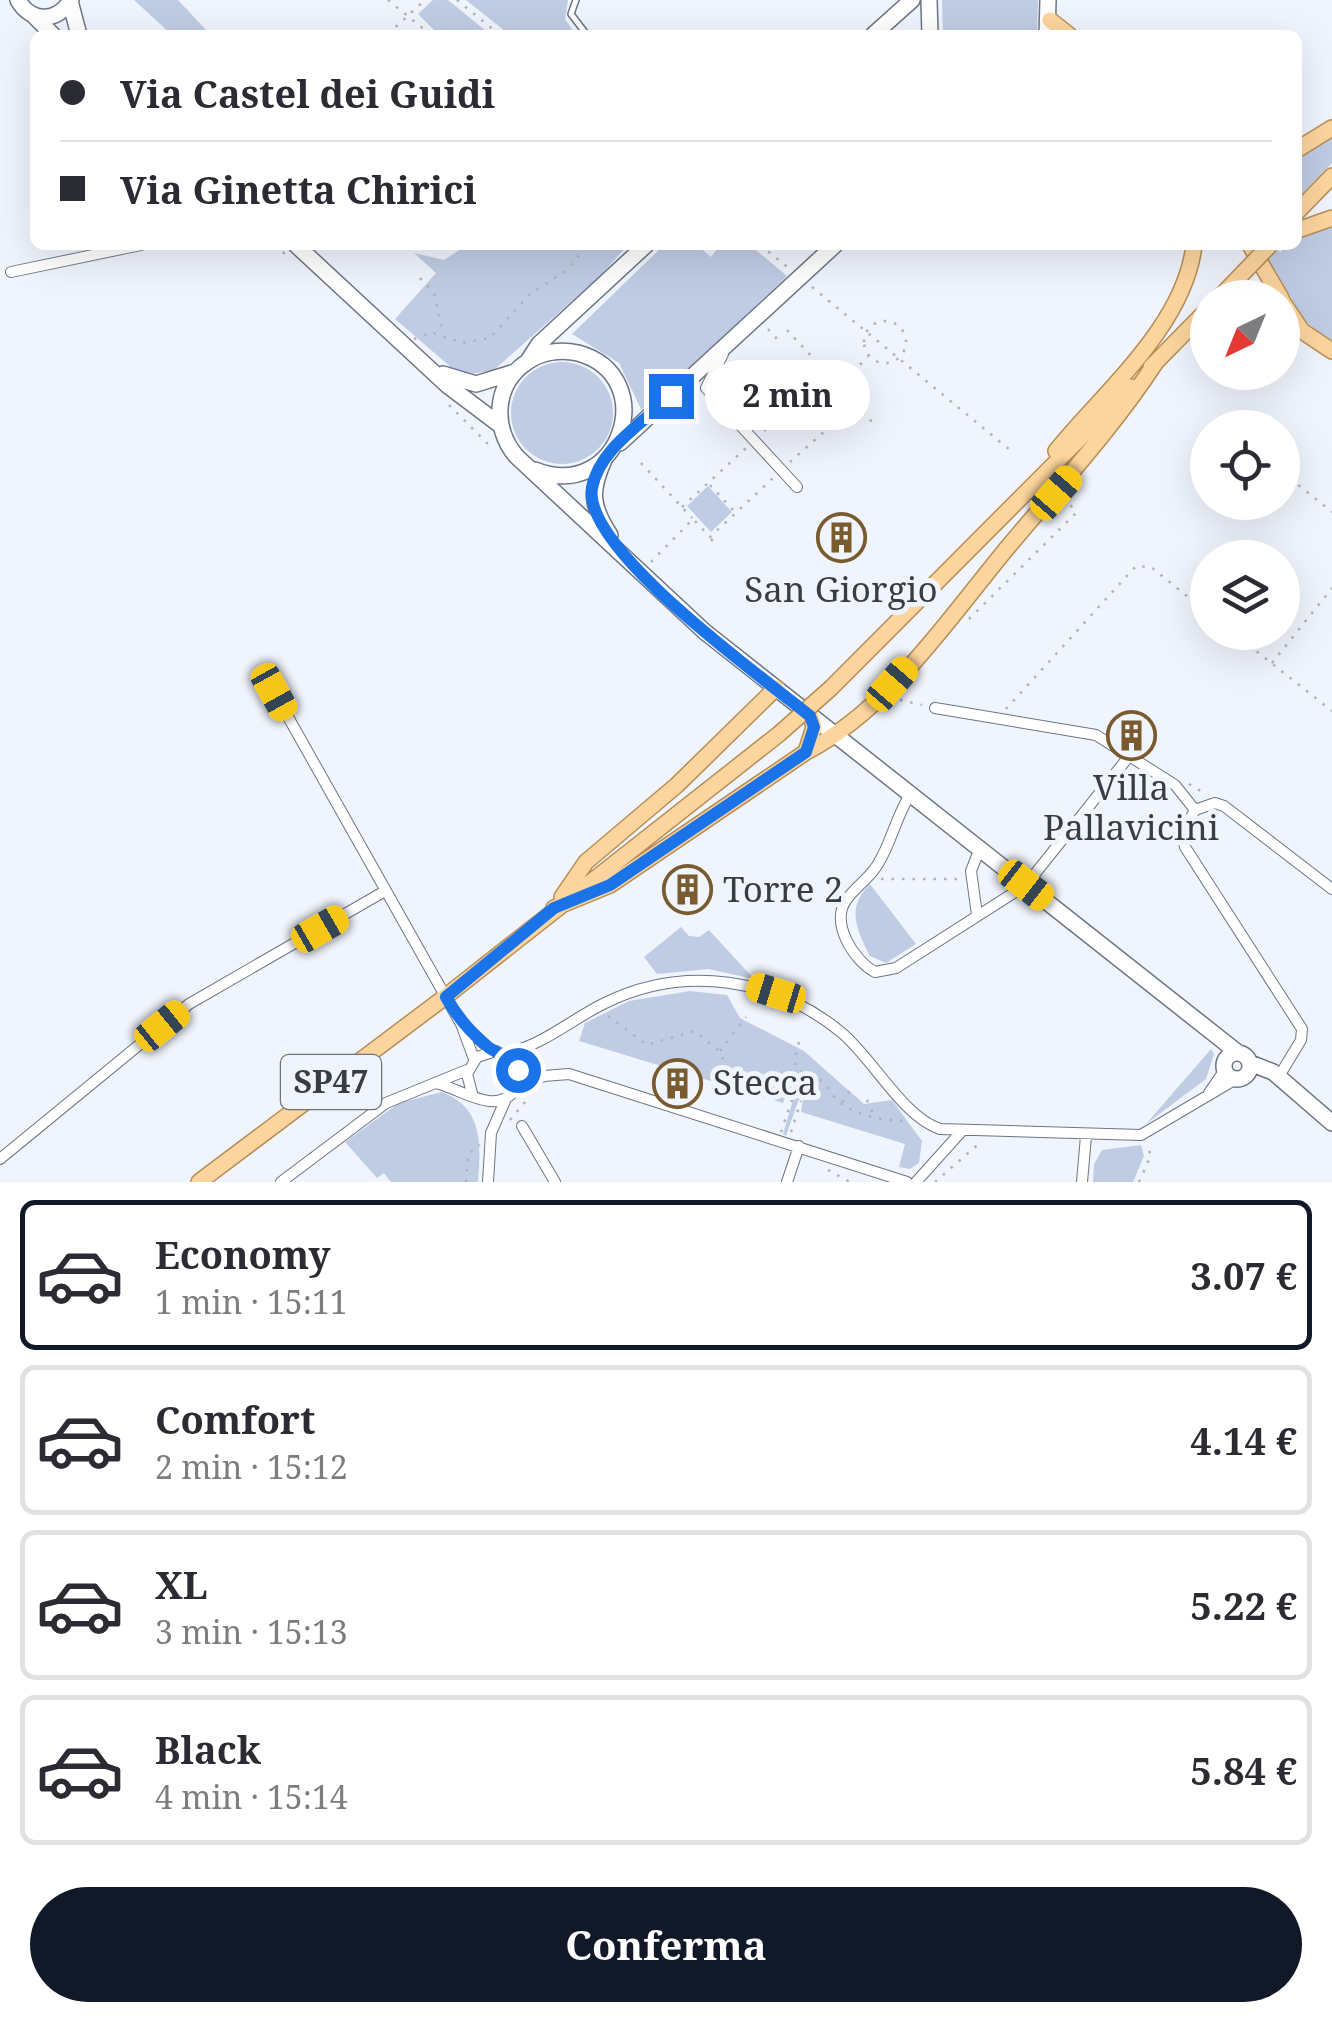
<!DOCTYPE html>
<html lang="it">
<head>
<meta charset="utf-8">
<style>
	body { margin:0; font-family:"Noto Serif",serif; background:#f2f2f3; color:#2b2b33; height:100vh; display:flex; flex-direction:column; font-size:38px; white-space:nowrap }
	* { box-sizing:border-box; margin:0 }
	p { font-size:32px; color:#7c7c81 }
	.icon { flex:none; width:55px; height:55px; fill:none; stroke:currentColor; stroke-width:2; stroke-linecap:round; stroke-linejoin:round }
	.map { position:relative; height:1182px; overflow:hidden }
	.details { display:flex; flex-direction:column; background:#fff; flex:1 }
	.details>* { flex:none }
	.top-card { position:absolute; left:30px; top:30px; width:1272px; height:220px; border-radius:15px; box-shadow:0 10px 40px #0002; display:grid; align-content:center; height:220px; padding:0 30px; background:#fff }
	.needle { width:65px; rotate:223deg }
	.controls { position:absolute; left:1190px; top:280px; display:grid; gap:20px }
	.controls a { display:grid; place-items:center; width:110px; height:110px; border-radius:50%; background:#fff; box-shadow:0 10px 40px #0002; font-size:50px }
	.end { position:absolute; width:45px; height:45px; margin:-22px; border:12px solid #1a73e8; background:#fff; box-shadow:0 0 0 5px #fff }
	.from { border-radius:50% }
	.bubble { position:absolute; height:70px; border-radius:35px; background:#fff; box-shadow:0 10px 40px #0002; font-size:32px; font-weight:700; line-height:70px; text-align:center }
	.car { position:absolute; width:30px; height:60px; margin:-30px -15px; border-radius:12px; box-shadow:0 0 8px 2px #0007; background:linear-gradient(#f5c518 24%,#345 0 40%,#f5c518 0 76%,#345 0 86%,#f5c518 0) }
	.top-card b { display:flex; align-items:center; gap:35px; height:95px; font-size:38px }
	.top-card b+b { border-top:2px solid #e1e1e2 }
	.top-card i { width:25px; height:25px; background:#2b2b33 }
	ul { padding:18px 0 0; list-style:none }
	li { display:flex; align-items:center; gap:30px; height:150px; margin:0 20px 15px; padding:0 10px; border:5px solid #e1e1e2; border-radius:15px }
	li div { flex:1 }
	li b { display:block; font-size:38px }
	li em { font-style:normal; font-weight:700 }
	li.active { border-color:#111827 }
	li>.icon { width:90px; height:90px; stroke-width:1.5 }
	.primary-button { display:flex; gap:20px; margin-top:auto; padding:20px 30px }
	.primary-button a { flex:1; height:115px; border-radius:60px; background:#111827; color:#fff; font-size:40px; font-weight:700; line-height:115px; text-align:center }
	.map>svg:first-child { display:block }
	.green { fill:#c0cce4 }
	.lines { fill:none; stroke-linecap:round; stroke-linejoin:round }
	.service-casing { stroke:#6c7586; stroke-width:8 }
	.minor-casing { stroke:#6c7586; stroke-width:12 }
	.secondary-casing { stroke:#6c7586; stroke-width:18 }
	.primary-casing { stroke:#b68d55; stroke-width:18 }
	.path { stroke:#aeb2ba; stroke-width:2.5; stroke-dasharray:2.5 8; stroke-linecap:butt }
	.service { stroke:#fff; stroke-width:5 }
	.minor { stroke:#fff; stroke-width:10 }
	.secondary { stroke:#fff; stroke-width:15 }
	.primary { stroke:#fcd59e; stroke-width:15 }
	.primary-bridge-casing { stroke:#b68d55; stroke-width:18; stroke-linecap:butt }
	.primary-bridge { stroke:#fcd59e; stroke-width:15 }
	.route { stroke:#1a73e8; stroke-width:12 }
	.labels { text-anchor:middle; stroke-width:10; stroke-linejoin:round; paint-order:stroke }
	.shield { fill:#f0f4fc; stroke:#6f737a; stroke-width:2.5 }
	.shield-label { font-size:32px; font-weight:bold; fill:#383c43 }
	.poi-label { font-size:35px; fill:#383c43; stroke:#f0f4fc }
</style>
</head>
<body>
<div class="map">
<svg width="1332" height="1182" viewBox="0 0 1332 1182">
	<rect width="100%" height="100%" fill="#f0f4fc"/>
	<!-- green -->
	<path class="green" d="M134,0h44l32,34 -38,1z
		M433,0h15l43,35h-52l-21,-21z
		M466,0h102l-3,19 11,16h-66z
		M942,0h96l-1,35h-94z
		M1332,134v29l-34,35v-44z
		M1332,223v120l-27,-22 -45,-76h15l5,7 7,-7h11v-8z
		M467,245h161l-29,32 -105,93 -22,4 -19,-5 -58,-50 41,-46 -22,-20 30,7z
		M664,245h33l14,12 9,-12h30l37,31 -138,131 -8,2 -22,-46 -47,-29z
		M511 413a51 51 0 1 1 102 0a51 51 0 1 1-102 0Z
		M826,378l24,26 -22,20 -24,-26z
		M708,486l24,26 -21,20 -24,-26z
		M870,884l46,60 -30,19 -16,-7c-14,-28 -24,-48 0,-72z
		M681,927l8,9 10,1 10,-7 45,49 -46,-10 -51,5 -13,-17z
		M690,991l37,4 13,23 64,33 60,53 28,-4 30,41 -3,22 -9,6 -11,-2 6,-23 -104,-32 2,-12 -4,-1 -13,37 -3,-2 11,-37 -8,-1 -3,7 -204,-62 6,-18 44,-22z
		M1211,1049l3,5 -8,25 -60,45z
		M442,1092c41,16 39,51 36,90h-87l-7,-9 -7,5 -32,-36 54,-39z
		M1141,1145l3,11 -11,26h-40l1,-18 8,-14z"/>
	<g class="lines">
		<defs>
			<path id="service" d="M576,0l-5,14 16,21"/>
			<path id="minor" d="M11,272l130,-27
				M706,388l91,99
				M706,388l17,-34
				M274,692l187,332 13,35
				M935,708l161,27 79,50 20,25
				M911,793c-15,23 -19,48 -33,71 -8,14 -22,22 -31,35 -18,23 7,62 28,73l21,-4 130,-83 104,-130
				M1195,810l-13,23 3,14 117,182 -1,11 -23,38
				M1195,810l20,-7 9,3 108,83
				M977,915l-6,-44 9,-23
				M466,1028l26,23
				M503,1054c40,-8 67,-34 102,-51 79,-39 171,-25 237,30 31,26 61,84 98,96l201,6 95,-56
				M439,1084c26,7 57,32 77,5l-2,-26 -18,-12 -19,6 -10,17 5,19
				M516,1089l28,-13 25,-2 338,108
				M1209,1093l15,-22
				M522,1126l33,56
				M0,1159l189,-155 196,-113
				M281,1182l105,-79 81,-33
				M488,1182l3,-49 14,-32
				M787,1182l12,-36
				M916,1182l45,-50
				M1082,1182l4,-46"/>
			<path id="secondary" d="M18,0c13,23 39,23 53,0
				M929,0l1,35
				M70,1l9,34
				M34,16l19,19
				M873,35l39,-35
				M1047,35l1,-35
				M296,245l151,140 53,40
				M528,361l11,-17 107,-99
				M443,374l33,10 39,-12
				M620,443l215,-198
				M604,460c-14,31 -13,46 6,75
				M535,470c85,34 127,-94 43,-117 -18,-4 -37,-1 -51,9 -33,22 -35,65 -11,94l189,176 532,420
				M1224 1066a13 13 0 1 1 26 0a13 13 0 1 1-26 0Z
				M1250,1063l23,9 59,51"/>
			<path id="primary" d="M1050,20l19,15
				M1298,149l34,-21
				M1298,211l34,-35
				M1298,230l34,-12
				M1250,245l31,53
				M1219,298l25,-26
				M1282,301l20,30 30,20
				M1151,367l57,-58
				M1056,451c48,-59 129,-126 138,-206
				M831,688l300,-301
				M806,752l8,-25 -3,-11
				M562,897l24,-35 91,-77 99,-97
				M554,908l56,-23 196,-133c83,-43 143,-134 202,-205 52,-62 104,-118 148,-185
				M199,1182l246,-185 334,-263"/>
		</defs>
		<!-- service casing -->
		<use href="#service" class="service-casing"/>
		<!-- minor casing -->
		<use href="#minor" class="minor-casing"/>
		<!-- secondary casing -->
		<use href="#secondary" class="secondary-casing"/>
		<!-- primary casing -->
		<use href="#primary" class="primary-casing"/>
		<!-- path -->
		<path class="path" d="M388,0l43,35
			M457,0l43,35
			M388,34l37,-34
			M275,245l10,9
			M760,245l30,24
			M420,278l14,15 9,40
			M812,287l198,163
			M864 342a21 21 0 1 1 42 0a21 21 0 1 1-42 0Z
			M768,329l9,10
			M787,330l51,55 30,-28
			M414,339l17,-7 31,11 28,-5 39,-43 39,-26 19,-24
			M856,404l18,20
			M449,405l44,44
			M829,427l26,-24 -15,-16
			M764,431l35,-31
			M790,462l38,-34 -28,-29 27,-25
			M641,463l51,55
			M1282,472l50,40
			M710,485l25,27
			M682,507l65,-60
			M711,539l6,6
			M651,562l42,-43 17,18 63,-59
			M969,619l107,-106 -7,-10
			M1232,632l100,79
			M1272,663l60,-75
			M900,700l22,5
			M1006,709l130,-143 15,1 57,46
			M1189,784l15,9
			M881,879h81
			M608,1016l39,29 47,-14 23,18 16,27 73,21 2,-19
			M799,1042c-12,37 6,26 23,39 6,5 9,13 15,19 18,16 44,20 67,21
			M720,1051l26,-34
			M867,1100l7,16
			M842,1102l10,-14
			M510,1120l20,-24
			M781,1132l12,-35
			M791,1132l10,-31
			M828,1170l22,12
			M466,1182l2,-28 12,-9
			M935,1182l47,-41
			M1139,1182l12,-27 -4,-8"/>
		<!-- service -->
		<use href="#service" class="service"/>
		<!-- minor -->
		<use href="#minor" class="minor"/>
		<!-- secondary -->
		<use href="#secondary" class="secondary"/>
		<!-- primary -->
		<use href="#primary" class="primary"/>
		<defs>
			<path id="primary-bridge" d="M1244,272l26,-27
				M779,734l52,-46"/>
		</defs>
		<!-- primary-bridge casing -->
		<use href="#primary-bridge" class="primary-bridge-casing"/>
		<!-- primary-bridge -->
		<use href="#primary-bridge" class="primary-bridge"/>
	</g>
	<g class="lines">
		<!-- route -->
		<path class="route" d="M518,1070c-8,-16 -19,-14 -31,-24 -18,-15 -30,-29 -41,-49l108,-89 56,-23 196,-133 8,-25 -4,-11c-46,-38 -228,-167 -218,-228 7,-39 52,-66 79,-92"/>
	</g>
	<!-- icons -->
	<defs>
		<symbol id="building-ring" viewBox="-11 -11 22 22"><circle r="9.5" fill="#f0f4fc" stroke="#7a5b30" stroke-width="1.5"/><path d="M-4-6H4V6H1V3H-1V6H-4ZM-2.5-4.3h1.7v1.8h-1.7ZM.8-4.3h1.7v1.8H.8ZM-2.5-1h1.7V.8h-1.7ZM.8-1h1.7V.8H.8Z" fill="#7a5b30"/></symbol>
	</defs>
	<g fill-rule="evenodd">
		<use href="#building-ring" x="814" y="510" width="55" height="55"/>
		<use href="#building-ring" x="1104" y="708" width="55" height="55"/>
		<use href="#building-ring" x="660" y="862" width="55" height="55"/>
		<use href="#building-ring" x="650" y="1056" width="55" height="55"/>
	</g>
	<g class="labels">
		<!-- shield labels -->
		<rect class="shield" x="281" y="1055" width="100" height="54" rx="8"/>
		<g class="shield-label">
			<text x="331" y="1093">SP47</text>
		</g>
		<!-- poi labels -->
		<g class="poi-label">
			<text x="841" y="602">San Giorgio</text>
			<text x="1131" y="800">Villa<tspan x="1131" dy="40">Pallavicini</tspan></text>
			<text x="723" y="902" text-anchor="start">Torre 2</text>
			<text x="713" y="1095" text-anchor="start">Stecca</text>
		</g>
	</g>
</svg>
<div class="controls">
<a><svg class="needle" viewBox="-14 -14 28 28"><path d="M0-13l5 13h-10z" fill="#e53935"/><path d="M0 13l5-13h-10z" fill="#7c7c81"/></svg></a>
<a><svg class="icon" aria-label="locate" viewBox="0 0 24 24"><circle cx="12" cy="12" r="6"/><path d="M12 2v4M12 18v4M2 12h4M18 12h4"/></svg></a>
<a><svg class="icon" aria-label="layers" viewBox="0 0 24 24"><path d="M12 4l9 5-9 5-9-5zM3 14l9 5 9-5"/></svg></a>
</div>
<i class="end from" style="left:518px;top:1070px"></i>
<i class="end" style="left:671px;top:396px"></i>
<div class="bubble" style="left:705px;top:360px;width:165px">2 min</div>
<i class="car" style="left:1056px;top:493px;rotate:41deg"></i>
<i class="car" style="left:892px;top:684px;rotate:41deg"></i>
<i class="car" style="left:274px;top:692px;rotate:151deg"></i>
<i class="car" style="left:1026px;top:885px;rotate:128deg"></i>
<i class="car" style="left:320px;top:929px;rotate:60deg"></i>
<i class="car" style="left:776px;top:993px;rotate:287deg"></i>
<i class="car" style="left:162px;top:1026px;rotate:51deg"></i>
<div class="top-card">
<b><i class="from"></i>Via Castel dei Guidi</b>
<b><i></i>Via Ginetta Chirici</b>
</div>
</div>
<section class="details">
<ul>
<li class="active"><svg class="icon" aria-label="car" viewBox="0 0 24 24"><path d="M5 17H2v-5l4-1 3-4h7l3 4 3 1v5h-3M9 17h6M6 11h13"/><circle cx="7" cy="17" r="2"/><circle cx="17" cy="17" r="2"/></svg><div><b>Economy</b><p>1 min · 15:11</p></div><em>3.07 €</em></li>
<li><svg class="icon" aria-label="car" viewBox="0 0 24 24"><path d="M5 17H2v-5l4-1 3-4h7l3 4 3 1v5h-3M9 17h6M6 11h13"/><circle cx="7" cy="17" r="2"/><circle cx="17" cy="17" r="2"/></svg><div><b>Comfort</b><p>2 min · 15:12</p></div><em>4.14 €</em></li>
<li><svg class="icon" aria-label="car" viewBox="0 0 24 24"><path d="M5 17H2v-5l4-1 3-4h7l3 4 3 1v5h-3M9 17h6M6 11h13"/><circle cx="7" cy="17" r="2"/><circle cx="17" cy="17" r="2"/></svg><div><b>XL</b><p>3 min · 15:13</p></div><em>5.22 €</em></li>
<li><svg class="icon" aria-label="car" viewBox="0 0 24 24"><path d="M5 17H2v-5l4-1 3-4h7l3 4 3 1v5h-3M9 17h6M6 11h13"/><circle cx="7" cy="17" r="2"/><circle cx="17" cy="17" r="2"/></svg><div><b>Black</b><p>4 min · 15:14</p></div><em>5.84 €</em></li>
</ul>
<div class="primary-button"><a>Conferma</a></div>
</section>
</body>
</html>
